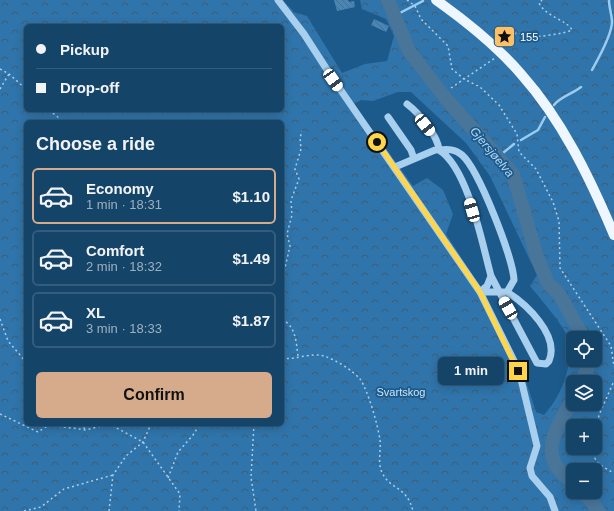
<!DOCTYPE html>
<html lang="en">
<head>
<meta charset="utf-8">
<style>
	body { margin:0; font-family:Helvetica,sans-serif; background:#224e71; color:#f1f3f6; height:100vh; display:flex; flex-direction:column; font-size:15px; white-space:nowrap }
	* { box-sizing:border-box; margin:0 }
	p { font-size:13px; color:#9db0c0 }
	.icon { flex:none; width:22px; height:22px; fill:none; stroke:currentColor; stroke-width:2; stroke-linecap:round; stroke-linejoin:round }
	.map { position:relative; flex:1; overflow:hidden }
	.drawer { position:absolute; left:24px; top:120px; width:260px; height:306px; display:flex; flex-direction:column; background:#154469; border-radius:6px; box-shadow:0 2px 10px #0003,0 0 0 1px #345c7d }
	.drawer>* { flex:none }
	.banner { position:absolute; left:24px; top:24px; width:260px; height:88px; border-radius:6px; box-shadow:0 2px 10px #0003,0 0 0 1px #345c7d; display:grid; align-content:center; height:88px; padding:0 12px; background:#154469 }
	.buttons { position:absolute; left:566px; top:331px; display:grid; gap:8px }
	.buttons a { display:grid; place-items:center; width:36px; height:36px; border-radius:6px; background:#154469; box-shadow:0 2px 10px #0003,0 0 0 1px #345c7d; font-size:20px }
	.end { position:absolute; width:18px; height:18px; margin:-9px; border:5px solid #ffd54a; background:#111; box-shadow:0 0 0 2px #111 }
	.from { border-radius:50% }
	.bubble { position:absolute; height:28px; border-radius:6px; background:#154469; box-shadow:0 2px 10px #0003,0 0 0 1px #345c7d; font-size:13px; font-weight:800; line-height:28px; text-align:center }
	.car { position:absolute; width:12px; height:24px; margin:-12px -6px; border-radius:5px; box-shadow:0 0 3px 1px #0007; background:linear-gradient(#fff 24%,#345 0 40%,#fff 0 76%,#345 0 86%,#fff 0) }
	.banner b { display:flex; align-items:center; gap:14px; height:38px; font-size:15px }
	.banner b+b { border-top:1px solid #345c7d }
	.banner i { width:10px; height:10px; background:#f1f3f6 }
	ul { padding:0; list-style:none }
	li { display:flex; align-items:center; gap:12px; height:56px; margin:0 8px 6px; padding:0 4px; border:2px solid #345c7d; border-radius:6px }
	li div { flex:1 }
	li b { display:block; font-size:15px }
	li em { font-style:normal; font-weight:800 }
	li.on { border-color:#d6ab8b }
	li>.icon { width:36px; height:36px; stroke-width:1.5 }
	h2 { padding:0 12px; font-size:18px; line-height:48px }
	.primary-button { display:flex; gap:8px; margin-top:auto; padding:8px 12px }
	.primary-button a { flex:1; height:46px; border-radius:6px; background:#d6ab8b; color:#111; font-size:16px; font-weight:800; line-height:46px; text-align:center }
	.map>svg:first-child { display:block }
	.forest { fill:url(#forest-crowns); fill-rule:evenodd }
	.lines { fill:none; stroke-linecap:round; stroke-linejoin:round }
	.stream { stroke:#9bccef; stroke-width:2.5 }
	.river { stroke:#497599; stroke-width:14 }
	.building { fill:url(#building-back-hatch) }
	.path { stroke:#a8cfed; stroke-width:1.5; stroke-dasharray:2 3; stroke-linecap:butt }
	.minor { stroke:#a8cfed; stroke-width:7 }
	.major { stroke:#eef6ff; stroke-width:10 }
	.route { stroke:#ffd54a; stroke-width:5 }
	.labels { text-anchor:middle; stroke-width:3.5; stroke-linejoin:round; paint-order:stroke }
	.poi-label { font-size:11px; fill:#fff; stroke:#1c5a8c; text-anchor:start }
	.park-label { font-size:11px; fill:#cde6f9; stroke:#1c5a8c }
	.water-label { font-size:12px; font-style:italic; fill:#b4d9f4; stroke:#1c5a8c }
</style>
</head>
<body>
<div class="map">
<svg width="614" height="511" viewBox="0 0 614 511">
	<defs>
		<pattern id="forest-crowns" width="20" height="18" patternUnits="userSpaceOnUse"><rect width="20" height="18" fill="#2f74aa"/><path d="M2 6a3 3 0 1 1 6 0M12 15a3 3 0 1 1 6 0" fill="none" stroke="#3f5e76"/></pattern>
		<pattern id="building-back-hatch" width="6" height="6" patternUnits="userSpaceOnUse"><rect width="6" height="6" fill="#4986b6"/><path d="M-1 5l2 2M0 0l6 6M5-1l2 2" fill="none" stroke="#4a6f8c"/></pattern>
	</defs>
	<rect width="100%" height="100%" fill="#1c5a8c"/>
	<!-- forest -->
	<path class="forest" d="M0,0h283l11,12 13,4 35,57 23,-9 22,-3 7,-25 -8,-17 -24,-10 -2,-9h254v511h-614zM26,26h256v84h-256zM398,92h13l55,51 24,33 47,99 -7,11c8,10 38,44 39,55 4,25 -8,56 -25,74l-8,-3 -13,-40 -41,-82 -36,-56 7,-20 -10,-24 -16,-12 -14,8 -59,-82 7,-4 12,1zM26,122h256v302h-256zM573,338h22v22h-22zM573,382h22v22h-22zM573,426h22v22h-22zM573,470h22v22h-22z"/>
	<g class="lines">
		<!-- stream -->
		<path class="stream" d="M394,16l29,-15
			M592,70c6,-11 20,-35 20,-48 0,-7 -3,-14 -3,-22
			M554,105c6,-8 18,-11 27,-18
			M521,140l17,-10 7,-13
			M498,157l16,-13"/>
		<!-- river -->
		<path class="river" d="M388,0l21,51 38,49 66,74 24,83 11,26 11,11 25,44
			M581,382l6,-12v-10
			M573,398c-9,18 -28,43 -19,64 4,9 12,15 19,21
			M582,492l8,7 8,12"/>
	</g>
	<!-- building -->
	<path class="building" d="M334,0h14l1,2 5,-1 1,6 -18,4z
		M374,19l15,7 -3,6 -15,-7z"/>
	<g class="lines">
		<!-- path -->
		<path class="path" d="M407,0l8,6 6,13 27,27 4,23 12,10 16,8 19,18 18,29 2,18 17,17 17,33 6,19 1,47 51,78 3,21
			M506,46l4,-8 6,-5c5,1 8,3 12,4 10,0 35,-3 44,-7 -5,-10 -26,-13 -33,-27l3,-3
			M0,69l9,5 17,15
			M451,88l44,-30
			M0,89l9,-15
			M49,110l15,12
			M282,281l8,-35 -3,-12 5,-19 -1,-15 8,-21 -4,-10 6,-20 -1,-11 2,-7
			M0,319l8,22 18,21
			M282,319c14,8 14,22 16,37
			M282,358c10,3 28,-6 42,-2 12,4 28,14 36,23 8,11 18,47 20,61 1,9 -2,21 1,30 8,21 25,14 32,41
			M0,414l38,18 11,-7 37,5 23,-6 34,18 37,52 -1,17
			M80,424l6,6
			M254,424l-3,53 5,34
			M595,437l4,-22 15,-34
			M593,448c-1,14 10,19 21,25
			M168,478l10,-26 15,-17 7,-11
			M24,511l17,-4 23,-18 49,-14
			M109,511l4,-36 13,-19 17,-14 8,-18"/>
		<!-- minor -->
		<path class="minor" d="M278,0l26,34 29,45 147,213 39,79 18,75 -7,22 2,8 18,21 5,14
			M407,104c12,9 31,32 32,46 9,-1 16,-1 23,5 17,15 51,103 52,125l-7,12h-27
			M388,117l23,33 3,9
			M395,167l40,-17h4c29,18 43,93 52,126l-4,10 -7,6
			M491,276l46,87 9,1 3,-3c11,-26 -23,-57 -42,-69"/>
		<!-- major -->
		<path class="major" d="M436,0c31,22 60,45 85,74 41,46 69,104 93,161"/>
	</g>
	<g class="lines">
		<!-- route -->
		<path class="route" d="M377,142l103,150 38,79"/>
	</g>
	<!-- icons -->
	<defs>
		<symbol id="sight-square" viewBox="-11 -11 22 22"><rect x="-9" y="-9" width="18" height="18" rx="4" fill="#fec065" stroke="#1c5a8c"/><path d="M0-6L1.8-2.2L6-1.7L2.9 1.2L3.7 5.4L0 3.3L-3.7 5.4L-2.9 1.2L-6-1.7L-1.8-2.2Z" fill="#111"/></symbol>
	</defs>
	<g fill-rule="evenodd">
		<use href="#sight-square" x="492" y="24" width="25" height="25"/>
	</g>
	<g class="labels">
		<!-- poi labels -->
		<g class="poi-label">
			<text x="520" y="41">155</text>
		</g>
		<!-- park labels -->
		<g class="park-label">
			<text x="401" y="396">Svartskog</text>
		</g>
		<!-- water labels -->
		<g class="water-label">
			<text transform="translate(492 152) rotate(50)" y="4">Gjersjøelva</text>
		</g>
	</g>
</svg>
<div class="buttons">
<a><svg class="icon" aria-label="locate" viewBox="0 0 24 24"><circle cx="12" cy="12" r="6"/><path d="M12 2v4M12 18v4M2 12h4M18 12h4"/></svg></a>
<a><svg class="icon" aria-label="layers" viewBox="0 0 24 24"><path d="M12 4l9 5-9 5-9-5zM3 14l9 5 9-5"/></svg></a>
<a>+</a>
<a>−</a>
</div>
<i class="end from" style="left:377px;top:142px"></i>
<i class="end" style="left:518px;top:371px"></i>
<div class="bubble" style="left:438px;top:357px;width:66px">1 min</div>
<i class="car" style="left:333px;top:80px;rotate:145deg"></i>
<i class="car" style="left:425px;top:125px;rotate:141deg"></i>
<i class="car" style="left:472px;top:210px;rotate:344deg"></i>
<i class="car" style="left:508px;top:308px;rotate:330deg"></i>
<div class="banner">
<b><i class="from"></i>Pickup</b>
<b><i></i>Drop-off</b>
</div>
<section class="drawer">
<h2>Choose a ride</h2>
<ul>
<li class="on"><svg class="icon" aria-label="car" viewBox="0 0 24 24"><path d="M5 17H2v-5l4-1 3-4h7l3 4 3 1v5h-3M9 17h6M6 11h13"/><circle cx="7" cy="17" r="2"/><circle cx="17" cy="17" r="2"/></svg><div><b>Economy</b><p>1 min · 18:31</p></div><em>$1.10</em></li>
<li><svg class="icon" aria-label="car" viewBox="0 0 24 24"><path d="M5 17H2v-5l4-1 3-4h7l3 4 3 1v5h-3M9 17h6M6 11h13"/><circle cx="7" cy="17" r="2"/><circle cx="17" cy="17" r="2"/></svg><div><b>Comfort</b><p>2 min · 18:32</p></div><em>$1.49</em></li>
<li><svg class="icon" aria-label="car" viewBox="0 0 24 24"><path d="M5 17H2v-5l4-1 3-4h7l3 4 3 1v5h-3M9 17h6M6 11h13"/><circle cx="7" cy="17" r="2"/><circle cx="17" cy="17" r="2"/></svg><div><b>XL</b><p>3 min · 18:33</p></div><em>$1.87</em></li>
</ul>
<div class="primary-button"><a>Confirm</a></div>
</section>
</div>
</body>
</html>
